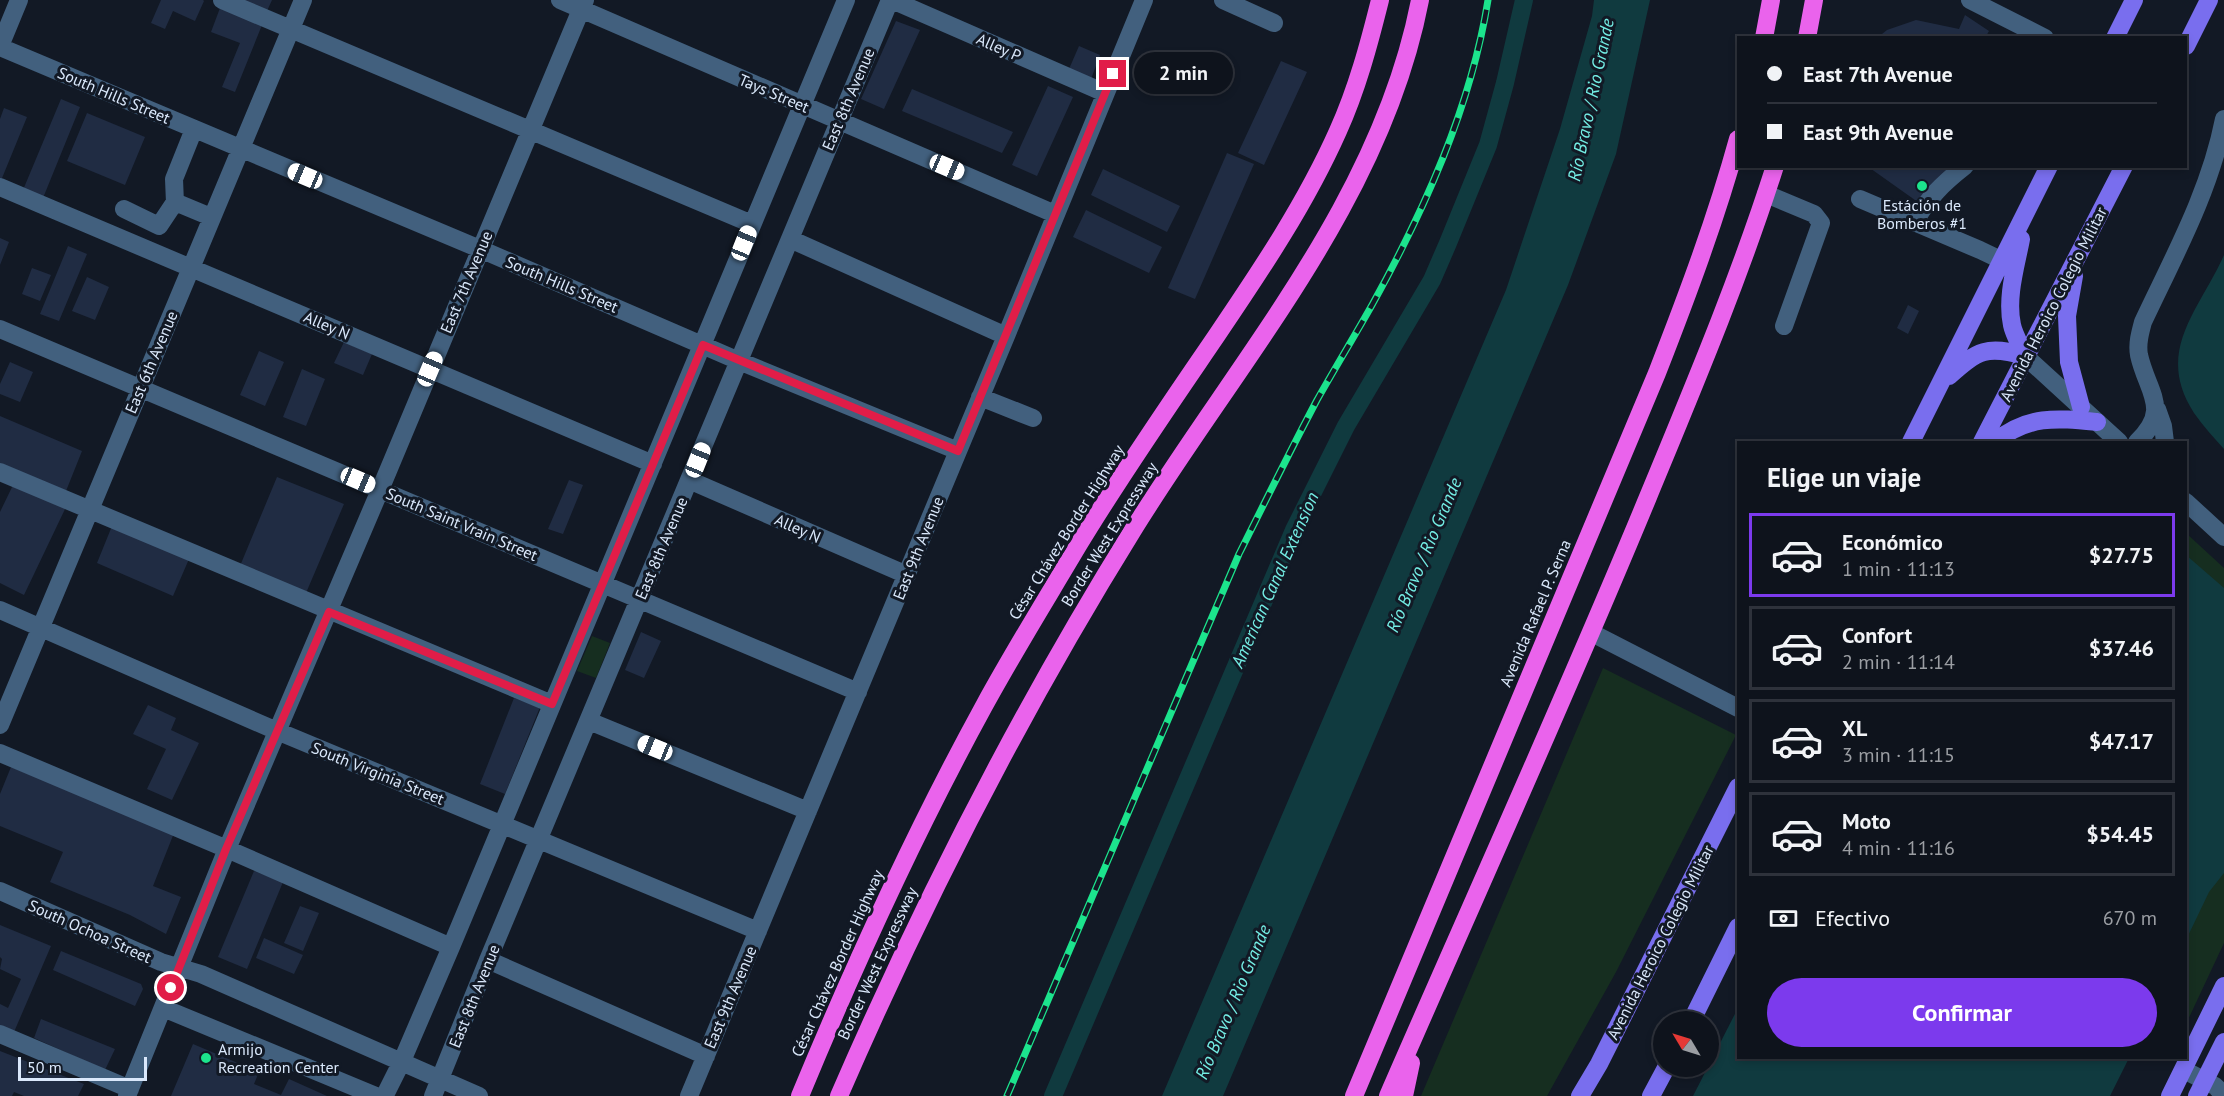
<!DOCTYPE html>
<html lang="es">
<head>
<meta charset="utf-8">
<style>
	body { margin:0; font-family:"PT Sans",sans-serif; background:#171c25; color:#f1f3f6; height:100vh; display:flex; flex-direction:column; font-size:22px; white-space:nowrap }
	* { box-sizing:border-box; margin:0 }
	p { font-size:20px; color:#9b9ea3 }
	.icon { flex:none; width:33px; height:33px; fill:none; stroke:currentColor; stroke-width:2; stroke-linecap:round; stroke-linejoin:round }
	.map { position:relative; flex:1; overflow:hidden }
	.side { position:absolute; left:1737px; top:441px; width:450px; height:618px; display:flex; flex-direction:column; background:#0e131c; border-radius:0px; box-shadow:0 3px 9px #0003,0 0 0 2px #2e323b }
	.side>* { flex:none }
	.guide { position:absolute; left:1737px; top:36px; width:450px; height:132px; border-radius:0px; box-shadow:0 3px 9px #0003,0 0 0 2px #2e323b; display:grid; align-content:center; height:132px; padding:0 30px; background:#0e131c }
	.needle { width:39px; rotate:308deg }
	.buttons { position:absolute; left:1653px; top:1011px; display:grid; gap:12px }
	.buttons a { display:grid; place-items:center; width:66px; height:66px; border-radius:50%; background:#0e131c; box-shadow:0 3px 9px #0003,0 0 0 2px #2e323b; font-size:30px }
	.scale { position:absolute; left:18px; bottom:15px; width:129px; box-sizing:border-box; padding-left:6px; border:3px solid #dae8fb; border-top:0; font-size:16px; line-height:21px; white-space:nowrap; color:#dae8fb; -webkit-text-stroke:4px #121925; paint-order:stroke }
	.end { position:absolute; width:27px; height:27px; margin:-14px; border:8px solid #e11d48; background:#fff; box-shadow:0 0 0 3px #fff }
	.from { border-radius:50% }
	.bubble { position:absolute; height:42px; border-radius:21px; background:#0e131c; box-shadow:0 3px 9px #0003,0 0 0 2px #2e323b; font-size:20px; font-weight:600; line-height:42px; text-align:center }
	.car { position:absolute; width:18px; height:36px; margin:-18px -9px; border-radius:8px; box-shadow:0 0 4px 2px #0007; background:linear-gradient(#fff 24%,#345 0 40%,#fff 0 76%,#345 0 86%,#fff 0) }
	.guide b { display:flex; align-items:center; gap:21px; height:57px; font-size:22px }
	.guide b+b { border-top:2px solid #2e323b }
	.guide i { width:15px; height:15px; background:#f1f3f6 }
	ul { padding:0; list-style:none }
	li { display:flex; align-items:center; gap:18px; height:84px; margin:0 12px 9px; padding:0 18px; border:3px solid #2e323b; border-radius:0px }
	li div { flex:1 }
	li b { display:block; font-size:22px }
	li em { font-style:normal; font-weight:600 }
	li.active { border-color:#7c3aed }
	li>.icon { width:54px; height:54px; stroke-width:1.5 }
	h2 { padding:0 30px; font-size:27px; line-height:72px }
	.pay { display:flex; align-items:center; gap:15px; height:66px; padding:0 30px; font-size:22px }
	.pay p { margin-inline-start:auto }
	.cta { display:flex; gap:12px; margin-top:auto; padding:12px 30px }
	.cta a { flex:1; height:69px; border-radius:36px; background:#7c3aed; color:#fff; font-size:24px; font-weight:600; line-height:69px; text-align:center }
	.map>svg:first-child { display:block }
	.green { fill:#162e20 }
	.water { fill:#103a3f }
	.lines { fill:none; stroke-linecap:round; stroke-linejoin:round }
	.canal { stroke:#103a3f; stroke-width:18 }
	.building { fill:#202c43 }
	.minor { stroke:#42607e; stroke-width:18 }
	.major { stroke:#796eee; stroke-width:18 }
	.highway { stroke:#ea63ec; stroke-width:18 }
	.rail-casing { stroke:#1ce48d; stroke-width:7 }
	.rail { stroke:#121925; stroke-width:4.5; stroke-dasharray:14; stroke-linecap:butt }
	.route { stroke:#e11d48; stroke-width:8 }
	.poi-dot { fill:#1ce48d; stroke:#121925; stroke-width:2 }
	.labels { text-anchor:middle; stroke-width:6; stroke-linejoin:round; paint-order:stroke }
	.street-label { font-size:16px; fill:#dae8fb; stroke:#121925 }
	.poi-label { font-size:16px; fill:#dae8fb; stroke:#121925 }
	.water-label { font-size:18px; font-style:italic; fill:#74eee5; stroke:#121925 }
</style>
</head>
<body>
<div class="map">
<svg width="2224" height="1096" viewBox="0 0 2224 1096">
	<rect width="100%" height="100%" fill="#121925"/>
	<!-- green -->
	<path class="green" d="M2186,533l38,35v375l-38,81z
		M592,636l18,7 -14,35 -19,-7z
		M1603,668l133,67 -120,237 -69,124h-126z"/>
	<!-- water -->
	<path class="water" d="M1594,0h56l-34,154 -48,131 -345,811h-61l344,-806 54,-161 32,-113z
		M2224,255v194c-10,-11 -21,-23 -30,-36 -40,-62 5,-102 30,-158z
		M2186,555l38,33v285l-15,19 -23,48z
		M1738,1008v50h391l-19,38h-417z"/>
	<g class="lines">
		<!-- canal -->
		<path class="canal" d="M1053,1096l241,-566 52,-104 86,-146 16,-37 40,-98 17,-62 19,-83"/>
	</g>
	<!-- building -->
	<path class="building" d="M161,0h42l1,1 -9,20 -22,-10 -8,18 -14,-6z
		M242,0h30l-5,11z
		M220,8l42,17 -27,67 -13,-5 18,-44 -29,-11z
		M1965,15l24,16 -4,7h-108l10,-8 29,-10 43,9z
		M896,21l24,9 -36,79 -23,-10z
		M1079,46l21,9 -9,24 -22,-10z
		M1281,61l26,11 -43,93 -26,-12z
		M1048,86l25,11 -36,79 -25,-11z
		M912,89l101,43 -11,21 -100,-42z
		M61,99l19,8 -37,91 -20,-8z
		M4,108l23,9 -27,66v-64z
		M87,113l58,24 -20,48 -58,-24z
		M1227,153l27,11 -59,135 -27,-11z
		M1867,166h76l5,5 -19,39z
		M1103,169l77,37 -13,26 -76,-37z
		M1086,210l76,37 -13,26 -76,-36z
		M0,238l9,4 -9,23z
		M68,246l19,8 -28,67 -19,-7z
		M32,268l19,7 -11,26 -18,-7z
		M87,277l22,10 -14,33 -23,-9z
		M1908,305l11,6 -11,23 -11,-6z
		M344,342l28,12 -9,21 -29,-12z
		M259,351l25,11 -19,44 -25,-11z
		M10,362l23,10 -13,30 -20,-8v-10z
		M302,369l23,10 -19,47 -23,-9z
		M0,416l82,35 -16,40 -66,-28z
		M277,477l67,27 -38,89 -66,-27z
		M569,480l14,5 -20,49 -15,-5z
		M14,483l52,24 -42,88 -24,-12v-71z
		M112,526l77,33 -16,37 -76,-33z
		M641,632l20,9 -17,37 -19,-8z
		M514,698l26,9 -35,87 -25,-10z
		M148,705l28,13 -5,12 28,13 -27,57 -25,-11 19,-40 -33,-15z
		M11,767l163,66 -21,53 28,11 -15,37 -36,-19 -80,-33 13,-30 -63,-26v-32z
		M254,871l29,11 -36,87 -29,-12z
		M300,906l19,7 -16,38 -19,-8z
		M0,925l51,21 -37,86 -14,-6v-22l8,4 13,-29 -21,-10 2,-10 -2,-2z
		M264,938l39,17 -9,19 -38,-16z
		M61,951l80,33 2,5 -8,17 -82,-36z
		M41,1019l74,30 -10,21 -71,-32z
		M193,1044l66,28 -5,12 27,11 8,-16 38,17h-156z
		M0,1051l84,33 -6,12h-54l-10,-4 -2,4h-12z"/>
	<g class="lines">
		<!-- minor -->
		<path class="minor" d="M222,0l530,224
			M560,0l495,214
			M892,0l213,93
			M1223,0l51,23
			M1970,0l75,38
			M0,46l19,-46
			M0,47l480,202 259,112 219,90
			M0,187l653,277
			M1766,194l48,20 7,9 -37,103
			M1860,199l120,51 23,11
			M175,203l-1,-24 20,-50
			M124,209l35,17 16,-24 36,15
			M1914,223c14,-25 28,-39 51,-57
			M790,239l216,97
			M0,329l858,363
			M2025,356l94,86
			M980,397l53,21
			M2157,409l6,17 2,16
			M2137,442c35,-33 10,-50 2,-87 -2,-11 1,-22 4,-33 31,-66 67,-131 81,-203
			M0,472l552,232
			M689,480l218,95
			M2186,502l38,35
			M0,610l277,121 481,200
			M1592,633l146,75
			M589,721l219,90
			M0,725l303,-725
			M0,753l227,96 224,98
			M0,891l161,71 40,12 278,122
			M488,960l218,96
			M163,1008l213,88
			M0,1034l130,55
			M2184,1070l31,16 9,9
			M127,1096l100,-247 153,-359 205,-490
			M381,1096l4,-1 17,-34 49,-114 395,-947
			M433,1096l55,-136 402,-960
			M689,1096l317,-760 138,-336"/>
		<!-- major -->
		<path class="major" d="M2115,38l19,-38
			M2186,46l23,-46
			M2021,239c-5,27 -15,58 -9,86 2,10 9,21 13,31
			M2074,276l-7,40 2,46 12,45
			M1949,376c29,-26 38,-31 76,-20
			M1911,442l138,-276
			M1982,442l142,-276
			M1995,442c33,-27 61,-24 102,-20
			M1691,1022l47,-95
			M1580,1096l19,-32 139,-277
			M1651,1096l16,-30
			M2170,1096l54,-110
			M2197,1096l27,-54"/>
		<!-- highway -->
		<path class="highway" d="M1764,38l7,-38
			M1807,38l7,-38
			M800,1096c55,-133 115,-264 184,-390 30,-55 63,-108 95,-162 43,-71 91,-140 138,-209 44,-65 89,-132 121,-204 19,-42 31,-87 42,-131
			M839,1096c85,-196 181,-384 294,-566 105,-170 248,-328 287,-530
			M1354,1096l303,-723c30,-77 59,-154 81,-234
			M1388,1096c87,-200 177,-398 260,-599 45,-109 91,-218 127,-331
			M1404,1096l7,-33"/>
		<defs>
			<path id="rail" d="M1007,1096l232,-542c26,-52 51,-103 78,-154 18,-32 37,-63 55,-95 52,-94 99,-198 116,-305"/>
		</defs>
		<!-- rail casing -->
		<use href="#rail" class="rail-casing"/>
		<!-- rail -->
		<use href="#rail" class="rail"/>
	</g>
	<g class="lines">
		<!-- route -->
		<path class="route" d="M171,988l55,-139 103,-237 223,92 151,-359 255,106 155,-377"/>
	</g>
	<!-- markers -->
	<g class="poi-dot">
		<circle cx="1922" cy="186" r="6"/>
		<circle cx="206" cy="1058" r="6"/>
	</g>
	<g class="labels">
		<!-- street labels -->
		<g class="street-label">
			<text transform="translate(999 47) rotate(24)" y="6">Alley P</text>
			<text transform="translate(774 93) rotate(23)" y="6">Tays Street</text>
			<text transform="translate(114 95) rotate(23)" y="6">South Hills Street</text>
			<text transform="translate(848 99) rotate(-67)" y="6">East 8th Avenue</text>
			<text transform="translate(466 282) rotate(-67)" y="6">East 7th Avenue</text>
			<text transform="translate(562 284) rotate(23)" y="6">South Hills Street</text>
			<text transform="translate(2053 304) rotate(-63)" y="6">Avenida Heroico Colegio Militar</text>
			<text transform="translate(327 325) rotate(23)" y="6">Alley N</text>
			<text transform="translate(151 362) rotate(-67)" y="6">East 6th Avenue</text>
			<text transform="translate(462 524) rotate(23)" y="6">South Saint Vrain Street</text>
			<text transform="translate(798 528) rotate(24)" y="6">Alley N</text>
			<text transform="translate(1066 532) rotate(-58)" y="6">César Chávez Border Highway</text>
			<text transform="translate(1109 534) rotate(-58)" y="6">Border West Expressway</text>
			<text transform="translate(661 548) rotate(-67)" y="6">East 8th Avenue</text>
			<text transform="translate(918 548) rotate(-68)" y="6">East 9th Avenue</text>
			<text transform="translate(1535 613) rotate(-67)" y="6">Avenida Rafael P. Serna</text>
			<text transform="translate(378 773) rotate(22)" y="6">South Virginia Street</text>
			<text transform="translate(90 931) rotate(24)" y="6">South Ochoa Street</text>
			<text transform="translate(1660 942) rotate(-63)" y="6">Avenida Heroico Colegio Militar</text>
			<text transform="translate(837 963) rotate(-66)" y="6">César Chávez Border Highway</text>
			<text transform="translate(877 963) rotate(-65)" y="6">Border West Expressway</text>
			<text transform="translate(474 996) rotate(-68)" y="6">East 8th Avenue</text>
			<text transform="translate(730 997) rotate(-67)" y="6">East 9th Avenue</text>
		</g>
		<!-- poi labels -->
		<g class="poi-label">
			<text x="1922" y="211">Estáción de<tspan x="1922" dy="18">Bomberos #1</tspan></text>
			<text x="218" y="1055" text-anchor="start">Armijo<tspan x="218" dy="18">Recreation Center</tspan></text>
		</g>
		<!-- water labels -->
		<g class="water-label">
			<text transform="translate(1591 100) rotate(-78)" y="6">Río Bravo / Rio Grande</text>
			<text transform="translate(1424 555) rotate(-67)" y="6">Río Bravo / Rio Grande</text>
			<text transform="translate(1275 580) rotate(-66)" y="6">American Canal Extension</text>
			<text transform="translate(1233 1002) rotate(-67)" y="6">Río Bravo / Rio Grande</text>
		</g>
	</g>
</svg>
<div class="buttons">
<a><svg class="needle" viewBox="-14 -14 28 28"><path d="M0-13l5 13h-10z" fill="#e53935"/><path d="M0 13l5-13h-10z" fill="#9b9ea3"/></svg></a>
</div>
<div class="scale">50 m</div>
<i class="end from" style="left:171px;top:988px"></i>
<i class="end" style="left:1113px;top:74px"></i>
<div class="bubble" style="left:1134px;top:52px;width:99px">2 min</div>
<i class="car" style="left:947px;top:167px;rotate:113deg"></i>
<i class="car" style="left:305px;top:176px;rotate:293deg"></i>
<i class="car" style="left:744px;top:243px;rotate:22deg"></i>
<i class="car" style="left:430px;top:369px;rotate:23deg"></i>
<i class="car" style="left:698px;top:460px;rotate:22deg"></i>
<i class="car" style="left:358px;top:480px;rotate:113deg"></i>
<i class="car" style="left:655px;top:748px;rotate:292deg"></i>
<div class="guide">
<b><i class="from"></i>East 7th Avenue</b>
<b><i></i>East 9th Avenue</b>
</div>
<section class="side">
<h2>Elige un viaje</h2>
<ul>
<li class="active"><svg class="icon" aria-label="car" viewBox="0 0 24 24"><path d="M5 17H2v-5l4-1 3-4h7l3 4 3 1v5h-3M9 17h6M6 11h13"/><circle cx="7" cy="17" r="2"/><circle cx="17" cy="17" r="2"/></svg><div><b>Económico</b><p>1 min · 11:13</p></div><em>$27.75</em></li>
<li><svg class="icon" aria-label="car" viewBox="0 0 24 24"><path d="M5 17H2v-5l4-1 3-4h7l3 4 3 1v5h-3M9 17h6M6 11h13"/><circle cx="7" cy="17" r="2"/><circle cx="17" cy="17" r="2"/></svg><div><b>Confort</b><p>2 min · 11:14</p></div><em>$37.46</em></li>
<li><svg class="icon" aria-label="car" viewBox="0 0 24 24"><path d="M5 17H2v-5l4-1 3-4h7l3 4 3 1v5h-3M9 17h6M6 11h13"/><circle cx="7" cy="17" r="2"/><circle cx="17" cy="17" r="2"/></svg><div><b>XL</b><p>3 min · 11:15</p></div><em>$47.17</em></li>
<li><svg class="icon" aria-label="car" viewBox="0 0 24 24"><path d="M5 17H2v-5l4-1 3-4h7l3 4 3 1v5h-3M9 17h6M6 11h13"/><circle cx="7" cy="17" r="2"/><circle cx="17" cy="17" r="2"/></svg><div><b>Moto</b><p>4 min · 11:16</p></div><em>$54.45</em></li>
</ul>
<div class="pay"><svg class="icon" aria-label="cash" viewBox="0 0 24 24"><path d="M3 7h18v10H3z"/><circle cx="12" cy="12" r="2"/></svg>Efectivo<p>670 m</p></div>
<div class="cta"><a>Confirmar</a></div>
</section>
</div>
</body>
</html>
